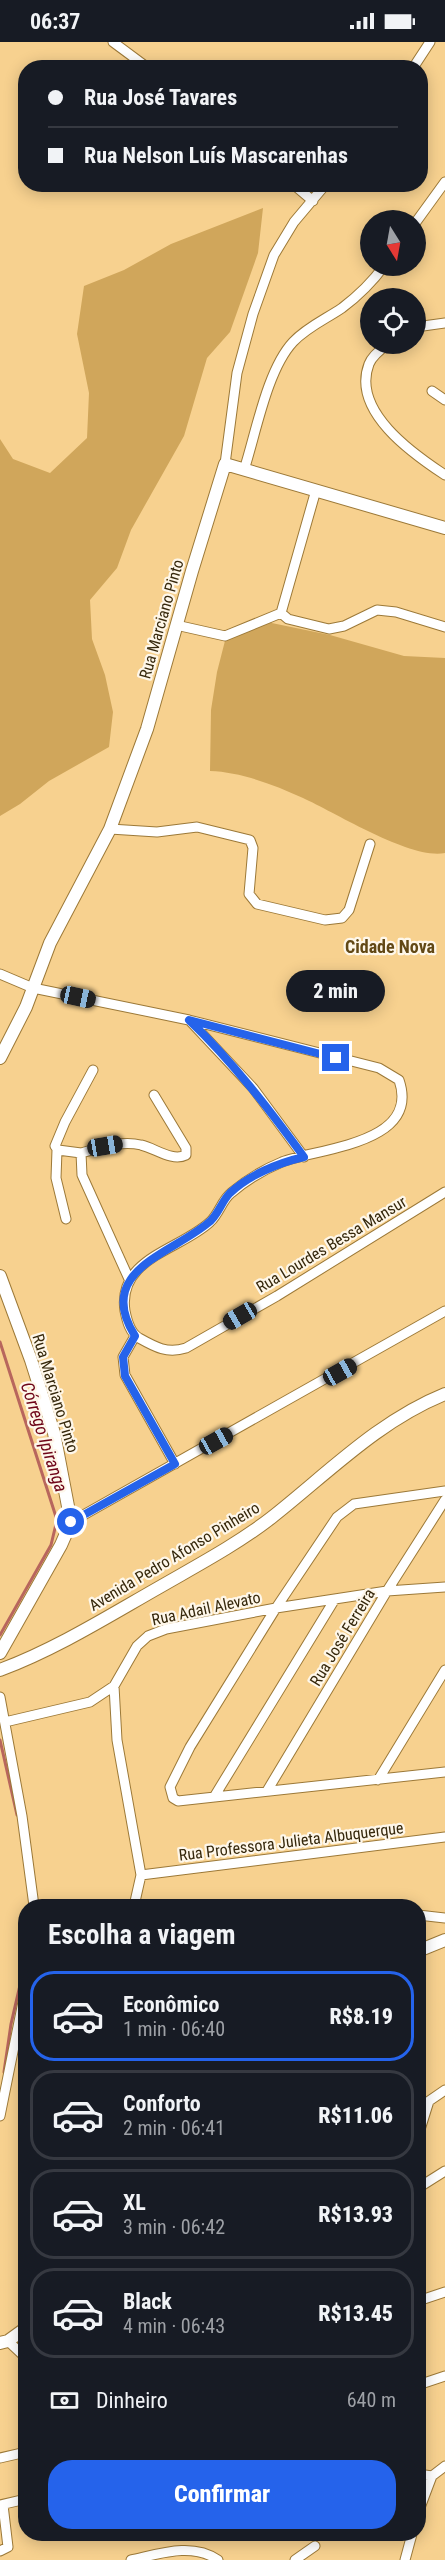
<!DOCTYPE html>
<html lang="pt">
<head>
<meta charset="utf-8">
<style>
	body { margin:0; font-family:"Roboto Condensed",sans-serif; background:#20242c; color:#f1f3f6; height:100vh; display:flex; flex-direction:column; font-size:22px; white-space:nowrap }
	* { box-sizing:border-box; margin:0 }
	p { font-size:20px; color:#9ea1a6 }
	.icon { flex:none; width:33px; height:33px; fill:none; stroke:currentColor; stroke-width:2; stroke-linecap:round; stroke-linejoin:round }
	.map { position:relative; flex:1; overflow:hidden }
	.sheet { position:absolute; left:18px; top:1857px; width:408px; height:642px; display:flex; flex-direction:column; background:#171b24; border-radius:24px; box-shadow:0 3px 15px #0003 }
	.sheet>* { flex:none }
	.hud { position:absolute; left:18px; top:18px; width:410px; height:132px; border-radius:24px; box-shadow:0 3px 15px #0003; display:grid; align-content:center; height:132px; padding:0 30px; background:#171b24 }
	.needle { width:39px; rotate:169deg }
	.buttons { position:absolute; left:360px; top:168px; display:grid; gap:12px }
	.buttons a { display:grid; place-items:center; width:66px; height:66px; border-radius:50%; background:#171b24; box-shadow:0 3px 15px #0003; font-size:30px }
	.end { position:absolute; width:27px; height:27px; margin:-14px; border:8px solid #2563eb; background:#fff; box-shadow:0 0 0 3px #fff }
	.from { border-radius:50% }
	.bubble { position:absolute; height:42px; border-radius:21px; background:#171b24; box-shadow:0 3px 15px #0003; font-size:20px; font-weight:800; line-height:42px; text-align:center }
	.car { position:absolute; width:18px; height:36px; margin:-18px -9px; border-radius:8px; box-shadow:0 0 4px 2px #0007; background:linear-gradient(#222 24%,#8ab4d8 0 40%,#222 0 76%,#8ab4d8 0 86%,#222 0) }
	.hud b { display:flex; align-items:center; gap:21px; height:57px; font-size:22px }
	.hud b+b { border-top:2px solid #363941 }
	.hud i { width:15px; height:15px; background:#f1f3f6 }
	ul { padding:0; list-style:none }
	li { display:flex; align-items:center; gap:18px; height:90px; margin:0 12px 9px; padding:0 18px; border:3px solid #363941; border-radius:24px }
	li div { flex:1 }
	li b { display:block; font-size:22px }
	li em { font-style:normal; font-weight:800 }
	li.selected { border-color:#2563eb }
	li>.icon { width:54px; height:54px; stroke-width:1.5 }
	h2 { padding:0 30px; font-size:27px; line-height:72px }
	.pay { display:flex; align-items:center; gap:15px; height:66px; padding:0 30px; font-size:22px }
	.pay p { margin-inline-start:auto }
	.button { display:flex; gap:12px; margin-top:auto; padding:12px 30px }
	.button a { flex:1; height:69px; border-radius:24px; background:#2563eb; color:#fff; font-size:24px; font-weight:800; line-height:69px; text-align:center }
	.status { display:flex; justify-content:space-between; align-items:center; height:42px; padding:0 30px; background:#171b24; direction:ltr }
	.status svg { height:16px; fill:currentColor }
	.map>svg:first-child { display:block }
	.green { fill:#d0a65b }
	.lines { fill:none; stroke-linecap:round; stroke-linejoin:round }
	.stream { stroke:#b8665d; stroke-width:3 }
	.street-casing { stroke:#9c7938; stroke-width:11 }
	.secondary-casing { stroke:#9c7938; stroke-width:14 }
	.street { stroke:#fff; stroke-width:9 }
	.secondary { stroke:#fff; stroke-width:12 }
	.route { stroke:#2563eb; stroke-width:8 }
	.labels { text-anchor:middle; stroke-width:4.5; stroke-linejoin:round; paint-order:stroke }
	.street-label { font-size:16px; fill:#36280c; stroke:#fef7ea }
	.neighbourhood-label { font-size:18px; font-weight:bold; fill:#624815; stroke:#fef7ea }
	.water-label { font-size:18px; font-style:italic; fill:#6e0518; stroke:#fef7ea }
</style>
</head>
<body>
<div class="status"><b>06:37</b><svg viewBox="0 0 49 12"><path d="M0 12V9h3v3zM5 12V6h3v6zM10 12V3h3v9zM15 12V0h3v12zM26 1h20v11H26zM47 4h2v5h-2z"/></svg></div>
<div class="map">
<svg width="445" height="2518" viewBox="0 0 445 2518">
	<rect width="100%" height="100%" fill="#f7d18f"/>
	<!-- green -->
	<path class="green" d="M263,166l-5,45 -28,79 -23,26 -23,78 -53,94 -14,38 -27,32 2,39 13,36 8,37 -4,35 -60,34 -29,23 -20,12v-377l13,20 37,14 37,-35 2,-45 -12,-59 7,-48 40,-16 47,-26z
		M262,579l68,14 74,21 41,2v195c-34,7 -109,-40 -142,-55 -28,-13 -62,-26 -93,-27l1,-61 6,-38 10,-39z"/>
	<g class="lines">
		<!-- stream -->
		<path class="stream" d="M0,1300l57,178 -6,25 -51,90
			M0,1698l17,75
			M24,1999l2,-1
			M4,2030l7,-48 15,-65"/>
		<defs>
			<path id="street" d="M113,0l35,26
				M413,26l17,-26
				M293,142l20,17
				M416,180l29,-40
				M416,285l29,-4
				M388,302c-7,5 -16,12 -19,20 -18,47 44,90 76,111
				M432,349l13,9
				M225,422l12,-91 16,-59 21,-59 20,-33 32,-38
				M244,428c12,-37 23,-100 49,-128 14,-15 33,-23 49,-34 16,-12 31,-27 42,-42
				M281,571l7,6 41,10 15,-3 33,-16 19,2 49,15
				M281,571l35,-123
				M176,583l49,11 56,-23
				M110,787l47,3 40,-5 53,13 3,8 -4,46 8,10 68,16 17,-2 7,-8 21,-66
				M0,932l33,14 156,32 190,48 20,12c22,64 -80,68 -117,82 -17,7 -37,19 -51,31 -9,7 -12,21 -21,29 -30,28 -93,36 -85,89 2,10 5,22 14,27 16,9 28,16 47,10l91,-52 168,-104
				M191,980l62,66 51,69
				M57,1108l-1,28 10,41
				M81,1111l-23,-3 -3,-4 10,-24 28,-52
				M129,1237l-47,-104 -1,-22c19,-5 40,-13 60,-8 14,3 31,17 45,10v-7l-32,-53
				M135,1294l-12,21 2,18 50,89
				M445,1449l-91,13 -17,13 -61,91 -86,139 -20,40 3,11 5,3 267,-29
				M71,1480l374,-211
				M0,1655l22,119 12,90
				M5,1680l85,-20 24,-16
				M378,1738l67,-110
				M267,1749l120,-200 58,-91
				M214,1755l121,-198
				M141,1833l304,-38
				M134,1864l7,-31 -24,-135 -3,-54 23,-40 11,-10 18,-7 110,-21 111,-17 58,-4
				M418,1873l27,3
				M0,2074l26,-129
				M418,2094l11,-35 16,-11
				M418,2146l27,-17
				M418,2259l27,-9
				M8,2299l18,17
				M418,2343l27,-9
				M0,2416l26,-6
				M418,2432l14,2
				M0,2463l26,-6
				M418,2471l14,-37 13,-10
				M0,2509l8,-4 -5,-42
				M131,2518c28,-6 61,-18 87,0
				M295,2518l20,-14
				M405,2518l7,-26"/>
			<path id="secondary" d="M0,1016l26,-51 24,-64 60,-114 37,-100 45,-158 33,-107 220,64
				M0,1234l31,84 23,73 17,89 -10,23 -61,108
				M0,1628c56,-21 107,-53 158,-82 38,-22 78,-43 113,-70 56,-44 107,-97 174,-124
				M418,1909l27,-11
				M0,2301l8,-2 18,-13"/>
		</defs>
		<!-- street casing -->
		<use href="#street" class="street-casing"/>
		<!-- secondary casing -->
		<use href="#secondary" class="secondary-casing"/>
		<!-- street -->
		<use href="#street" class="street"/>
		<!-- secondary -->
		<use href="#secondary" class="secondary"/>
	</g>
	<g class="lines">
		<!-- route -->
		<path class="route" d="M71,1480l104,-58 -50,-88 -2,-19 12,-21c-41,-65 36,-82 73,-113 10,-7 13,-21 22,-30 19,-18 48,-30 74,-36 -36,-49 -71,-95 -115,-137l147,38"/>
	</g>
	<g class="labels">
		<!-- street labels -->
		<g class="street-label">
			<text transform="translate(161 577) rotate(-74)" y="6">Rua Marciano Pinto</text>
			<text transform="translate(331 1202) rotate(-31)" y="6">Rua Lourdes Bessa Mansur</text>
			<text transform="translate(56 1351) rotate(73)" y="6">Rua Marciano Pinto</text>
			<text transform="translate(174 1514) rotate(-31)" y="6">Avenida Pedro Afonso Pinheiro</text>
			<text transform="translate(206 1566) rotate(-12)" y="6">Rua Adail Alevato</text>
			<text transform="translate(342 1595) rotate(-59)" y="6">Rua José Ferreira</text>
			<text transform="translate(291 1799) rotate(-7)" y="6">Rua Professora Julieta Albuquerque</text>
		</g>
		<!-- neighbourhood labels -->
		<g class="neighbourhood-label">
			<text x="390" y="911">Cidade Nova</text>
		</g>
		<!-- water labels -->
		<g class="water-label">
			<text transform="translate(44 1395) rotate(72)" y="6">Córrego Ipiranga</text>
		</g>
	</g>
</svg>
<div class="buttons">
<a><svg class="needle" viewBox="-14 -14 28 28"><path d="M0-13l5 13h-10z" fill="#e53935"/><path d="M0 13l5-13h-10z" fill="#9ea1a6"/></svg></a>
<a><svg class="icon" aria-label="locate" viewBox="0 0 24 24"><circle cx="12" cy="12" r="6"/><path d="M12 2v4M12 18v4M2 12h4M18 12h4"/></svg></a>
</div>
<i class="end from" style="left:71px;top:1480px"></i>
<i class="end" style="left:336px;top:1016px"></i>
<div class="bubble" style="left:286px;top:928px;width:99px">2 min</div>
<i class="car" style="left:78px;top:955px;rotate:102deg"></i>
<i class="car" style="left:105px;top:1104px;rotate:80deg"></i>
<i class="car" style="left:240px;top:1274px;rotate:240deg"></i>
<i class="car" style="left:340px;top:1330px;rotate:61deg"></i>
<i class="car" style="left:216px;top:1399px;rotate:61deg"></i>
<div class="hud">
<b><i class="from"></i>Rua José Tavares</b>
<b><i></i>Rua Nelson Luís Mascarenhas</b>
</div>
<section class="sheet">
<h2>Escolha a viagem</h2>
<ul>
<li class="selected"><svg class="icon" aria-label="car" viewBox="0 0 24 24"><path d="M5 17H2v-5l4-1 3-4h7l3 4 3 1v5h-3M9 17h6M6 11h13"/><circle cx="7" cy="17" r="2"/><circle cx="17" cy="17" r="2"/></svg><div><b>Econômico</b><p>1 min · 06:40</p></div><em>R$8.19</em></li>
<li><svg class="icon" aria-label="car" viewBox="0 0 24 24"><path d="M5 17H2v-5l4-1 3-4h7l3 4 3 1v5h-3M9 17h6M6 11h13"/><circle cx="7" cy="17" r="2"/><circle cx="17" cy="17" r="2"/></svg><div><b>Conforto</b><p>2 min · 06:41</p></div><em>R$11.06</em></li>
<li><svg class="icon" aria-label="car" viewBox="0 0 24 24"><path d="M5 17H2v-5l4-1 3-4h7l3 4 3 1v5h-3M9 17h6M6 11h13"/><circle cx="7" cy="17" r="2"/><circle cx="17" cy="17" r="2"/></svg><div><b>XL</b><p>3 min · 06:42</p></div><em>R$13.93</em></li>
<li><svg class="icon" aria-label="car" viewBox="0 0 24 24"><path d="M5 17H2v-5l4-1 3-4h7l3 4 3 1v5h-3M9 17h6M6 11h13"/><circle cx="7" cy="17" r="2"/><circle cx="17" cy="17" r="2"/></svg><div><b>Black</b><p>4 min · 06:43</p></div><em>R$13.45</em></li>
</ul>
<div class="pay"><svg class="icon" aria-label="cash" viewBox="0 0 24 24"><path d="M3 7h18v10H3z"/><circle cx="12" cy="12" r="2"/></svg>Dinheiro<p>640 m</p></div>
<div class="button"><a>Confirmar</a></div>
</section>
</div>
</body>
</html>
